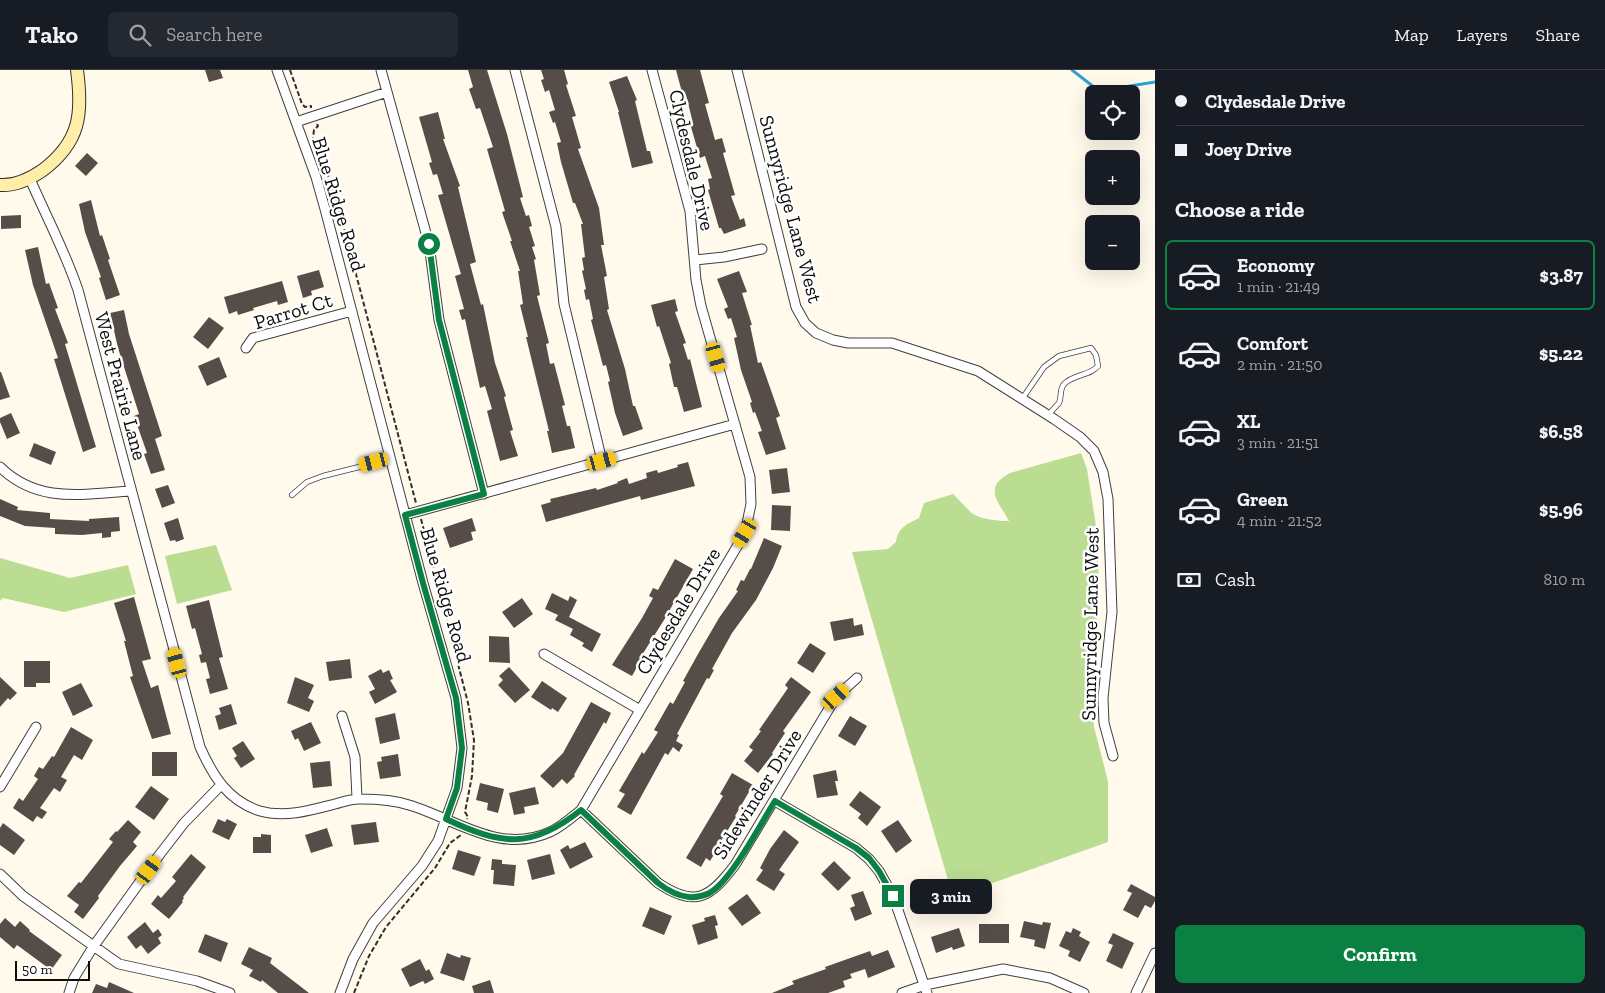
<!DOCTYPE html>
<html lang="en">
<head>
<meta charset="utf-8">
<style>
	body { margin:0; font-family:"Zilla Slab",serif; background:#242831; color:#f1f3f6; height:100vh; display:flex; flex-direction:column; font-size:19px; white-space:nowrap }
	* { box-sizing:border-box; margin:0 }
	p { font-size:16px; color:#9ea1a6 }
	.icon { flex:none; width:28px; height:28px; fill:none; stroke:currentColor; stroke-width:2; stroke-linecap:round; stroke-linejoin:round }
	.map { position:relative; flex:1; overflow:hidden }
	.sheet { display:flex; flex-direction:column; background:#171b24; width:450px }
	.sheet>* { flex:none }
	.top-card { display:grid; align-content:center; height:110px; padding:0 20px; background:#171b24 }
	.controls { position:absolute; left:1085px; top:15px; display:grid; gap:10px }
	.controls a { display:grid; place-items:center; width:55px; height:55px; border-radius:8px; background:#171b24; box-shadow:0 5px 20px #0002; font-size:25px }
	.scale { position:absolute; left:15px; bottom:12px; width:75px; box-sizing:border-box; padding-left:5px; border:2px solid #0d0d0d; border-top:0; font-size:14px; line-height:18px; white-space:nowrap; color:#0d0d0d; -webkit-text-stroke:4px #fff; paint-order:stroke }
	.end { position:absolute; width:22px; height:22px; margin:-11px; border:6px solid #0b8043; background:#fff; box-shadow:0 0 0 2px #fff }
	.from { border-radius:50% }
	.bubble { position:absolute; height:35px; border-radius:8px; background:#171b24; box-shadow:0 5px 20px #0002; font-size:16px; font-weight:700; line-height:35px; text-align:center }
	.car { position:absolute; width:15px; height:30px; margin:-15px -8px; border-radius:6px; box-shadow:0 0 4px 1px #0007; background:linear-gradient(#f5c518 24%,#345 0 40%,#f5c518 0 76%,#345 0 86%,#f5c518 0) }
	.top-card b { display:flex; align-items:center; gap:18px; height:48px; font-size:19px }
	.top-card b+b { border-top:1px solid #363941 }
	.top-card i { width:12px; height:12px; background:#f1f3f6 }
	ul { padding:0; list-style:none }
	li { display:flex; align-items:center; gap:15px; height:70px; margin:0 10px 8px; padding:0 10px; border:2px solid transparent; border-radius:8px }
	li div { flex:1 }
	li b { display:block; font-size:19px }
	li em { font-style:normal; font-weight:700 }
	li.current { border-color:#0b8043 }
	li>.icon { width:45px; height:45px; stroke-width:1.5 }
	h2 { padding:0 20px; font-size:22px; line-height:60px }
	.pay { display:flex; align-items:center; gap:12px; height:55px; padding:0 20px; font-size:19px }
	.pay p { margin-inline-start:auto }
	.cta { display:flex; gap:10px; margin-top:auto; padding:10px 20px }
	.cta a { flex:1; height:58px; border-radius:8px; background:#0b8043; color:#fff; font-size:20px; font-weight:700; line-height:58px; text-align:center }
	header { display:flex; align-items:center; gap:30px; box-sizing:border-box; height:70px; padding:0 25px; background:#171b24; border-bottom:1px solid #363941 }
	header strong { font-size:24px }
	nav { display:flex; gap:28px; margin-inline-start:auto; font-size:18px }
	.search { width:350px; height:45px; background:#242831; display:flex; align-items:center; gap:12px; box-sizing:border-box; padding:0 18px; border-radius:8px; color:#9ea1a6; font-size:19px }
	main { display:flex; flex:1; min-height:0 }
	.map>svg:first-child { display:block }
	.forest { fill:#badd92 }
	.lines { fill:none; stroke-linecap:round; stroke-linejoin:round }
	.stream { stroke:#30a0d5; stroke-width:3 }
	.building { fill:#564d48 }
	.lane-casing { stroke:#404040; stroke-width:6 }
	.street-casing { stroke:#404040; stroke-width:11 }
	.secondary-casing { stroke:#2f2f2f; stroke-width:14 }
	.path { stroke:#2f2f2f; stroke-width:2; stroke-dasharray:5 2.5; stroke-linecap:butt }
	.lane { stroke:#fff; stroke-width:4.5 }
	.street { stroke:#fff; stroke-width:9 }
	.secondary { stroke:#ffeea7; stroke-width:12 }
	.route { stroke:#0b8043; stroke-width:6 }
	.labels { text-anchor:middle; stroke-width:5; stroke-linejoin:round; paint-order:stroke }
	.street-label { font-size:20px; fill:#0d0d0d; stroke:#fff }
</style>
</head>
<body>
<header>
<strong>Tako</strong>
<div class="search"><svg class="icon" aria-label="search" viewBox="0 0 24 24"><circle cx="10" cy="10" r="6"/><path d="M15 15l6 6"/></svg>Search here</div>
<nav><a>Map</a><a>Layers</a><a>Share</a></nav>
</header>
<main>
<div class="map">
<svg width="1155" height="923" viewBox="0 0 1155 923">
	<rect width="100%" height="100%" fill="#fffaec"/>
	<!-- forest -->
	<path class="forest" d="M1081,383l6,16 10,63 2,60 -4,47 -5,26 4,62 14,54v61l-155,55 -101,-345 36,-3 8,-7c2,-15 11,-18 23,-24l5,-15 29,-9c5,5 17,18 20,20 11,6 25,7 36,7 -10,-19 -27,-33 1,-48z
		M216,475l16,45 -55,14 -12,-48z
		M0,488l70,20 58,-13 8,29 -72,18 -61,-14 -3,3z"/>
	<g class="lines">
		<!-- stream -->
		<path class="stream" d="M1072,0l27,21 56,-9"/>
	</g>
	<!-- building -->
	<path class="building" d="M205,0h15l3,8 -14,4z
		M468,0h19l20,64 16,63 -3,1 6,18 3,-1 3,11 -3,1 6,19 -3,1 4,12 -2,1 6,35 -3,1 12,47 -3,1 4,20 4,-1 11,42 -3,1 5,20h3l5,22 -23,5 -5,-22h2l-23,-94h2l-8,-32 3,-1 -5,-33h2l-10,-30h2l-10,-29 3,-1 -18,-62 6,-2 -13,-39 -4,1 -7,-20 4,-2z
		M541,0h23l4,14 -2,1 10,31 -4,1 9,31 -3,1 21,59 5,37h-3l6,31 -3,1 5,32 -2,1 18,59 8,37h2l8,23 -20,7 -8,-23 -7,-31 2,-1 -4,-16 -3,1 -12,-46 2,-1 -4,-20 -3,1 -2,-10 2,-1 -4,-18 2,-1 -2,-12 3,-1 -4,-33h2l-8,-21h-2l-12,-41 -4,-19 4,-1 -6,-20 -2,1 -4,-11 6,-2 -6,-20 -4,2 -4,-12 3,-1z
		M676,0h24l9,33 -4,1 10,36 7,-2 4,14 -3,1 12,42 -4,1 9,24 4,-2 2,8 -22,8 -3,-6h-2l-11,-38 2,-1 -2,-10 4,-1 -7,-22 -5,2 -11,-38 3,-1 -6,-24 -3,1z
		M627,6l10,24 -2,1 12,50h3l3,12 -21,5 -14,-56h1l-10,-30z
		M438,42l7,27h-2l17,47 -2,1 18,75 -6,2 11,41 2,-1 12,59 11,33 -2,1 9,33 -3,1 8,25 -18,5 -13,-50 5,-2 -7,-23 -5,2 -15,-69 -3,1 -3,-10 5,-1 -9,-33 6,-2 -23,-79 5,-1 -6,-20 -4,1 -4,-12 3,-1 -13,-45z
		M87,83l11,10 -12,13 -11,-10z
		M91,130l9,36 2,-1 8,24 -2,1 12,35 -14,5 -7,-22 2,-1 -16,-45 -6,-28z
		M21,145v13l-20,1v-13z
		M38,177l8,37 3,-1 9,25 -3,1 13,34 -3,1 31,103 -13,5 -29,-93 4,-1 -25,-73 -8,-35z
		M319,200l5,17 -13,4 1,4 -9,3 -6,-22z
		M739,201l8,21 -5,1 10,32h-2l8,38 3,-1 19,54 -4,2 10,31 -20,6 -8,-23 4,-1 -7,-19 -2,1 -3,-10 2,-1 -11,-32 -7,-32 3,-1 -6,-19 -3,1 -4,-10 4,-2 -11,-28z
		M282,211l6,21 -10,3 -1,-4 -24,7 1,2 -16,5 -1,-4 -8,3 -5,-17z
		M675,229l3,12 -3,1 11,31 -3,1 5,16 2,-1 12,48 -18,5 -7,-25h-3l-5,-23 2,-1 -12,-37 -2,1 -6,-22z
		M124,240l5,24 33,102 -7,3 10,31 -14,4 -7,-20 3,-1 -13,-37 5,-2 -21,-66 -8,-35z
		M209,247l15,11 -16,21 -15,-12z
		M219,287l8,20 -20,9 -9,-20z
		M0,302h1l9,25 -10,3z
		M11,343l9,20 -13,6 -7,-17v-4z
		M34,373l22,9 -5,13 -22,-9z
		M688,392l7,24 -54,14 -1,-4 -94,26 -5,-17 10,-3 -1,-3 46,-11 1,2 21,-7 -1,-1 10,-4 2,6 18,-6 -1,-5 11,-3 1,3 20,-6 -1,-2z
		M787,398l3,24 -18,2 -3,-24z
		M168,415l7,18 -13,5 -7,-19z
		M0,429l18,8 -1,3 33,3v6l39,2v-2l30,-2 1,14 -9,1v5l-9,1v-5l-20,2 -27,-1v-6l-30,-2 -25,-10z
		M772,435l19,1 -1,25 -19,-1z
		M178,448l6,21 -8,3 -1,-2 -5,1 -6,-18z
		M472,448l4,13 -5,1 2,8 -23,8 -7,-20z
		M764,468l18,8 -9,22 -17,32 -24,33 -20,36 2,1 -5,9 -2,-1 -30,56 2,1 -3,6 7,4 -4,7 -6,-5 -5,8 -3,-2 -34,62 -14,-8 8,-13 -6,-3 23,-39 2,2 14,-22 -4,-2 16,-28 3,2 12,-22 -2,-1 15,-27 21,-36 19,-27 -2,-1 5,-10 3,1 6,-12h1z
		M675,489l18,10 -29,51 -22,35 1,1 -11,20 -20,-11 30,-47 11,-20 -4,-2 4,-8 5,2z
		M552,523l16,8 2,-5 7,4 -8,17 32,17 -9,18 -10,-6 2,-3 -14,-8 3,-6 -18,-9 3,-5 -13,-6z
		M134,527l17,62 -9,2 9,27 7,-3 13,49 -19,5 -22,-62 3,-1 -9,-35h2l-12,-38z
		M522,528l11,16 -19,14 -12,-16z
		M209,530l14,57 -4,1 9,31 -18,5 -4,-15 4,-1 -4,-16 -5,1 -2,-8 3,-1 -7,-26 -3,1 -6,-23z
		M853,548l1,8 8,-2 2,11 -30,6 -4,-19z
		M489,566l20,1 1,26 -21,-1z
		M810,573l16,10 -13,20 -16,-10z
		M350,589l2,19 -23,3 -3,-19z
		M24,591h26v22h-14v4h-12z
		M509,597l21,23 -15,13 -17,-18 5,-5 -4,-4z
		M381,599l2,4 6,-3 4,9 -3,1 7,12 -22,12 -6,-12 6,-3 -7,-13z
		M0,607l17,16 -7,7 -2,-2 -8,9z
		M295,607l19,8 -6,13 6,3 -5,11 -22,-9z
		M791,607l20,15 -28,39 2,2 -13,20 1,1 -15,19 -14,-12 9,-11 -4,-3 12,-16 -2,-1 29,-42 -3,-3z
		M542,611l25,17 -9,14 -6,-4 -1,2 -20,-13z
		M81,613l12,23 -20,10 -11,-24z
		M591,632l20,11 -5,11 -2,-2 -30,53 1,1 -8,8 -5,-5 -9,9 -13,-12 23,-23z
		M231,634l6,20 -18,6 -4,-14 6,-2 -2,-6z
		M395,643l5,26 -20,5 -5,-26z
		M850,646l17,10 -12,20 -17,-10z
		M311,652l10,21 -17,8 -6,-13 -3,2 -4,-9z
		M71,657l22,13 -11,20 -8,-5 -13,22 6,3 -7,12 -6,-4 -14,20 7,4 -5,7 -5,-3 -4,6 -20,-14 6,-10 4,3 15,-22 -4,-3 5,-9 4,2 9,-13 2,1z
		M243,671l12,18 -14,9 -7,-10 3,-2 -5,-8z
		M152,682h25v24h-25z
		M398,684l3,22 -21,3 -3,-17 5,-1 -1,-4z
		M330,691l2,25 -19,2 -3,-25z
		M836,700l2,11h-3l3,14 -21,3 -4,-23z
		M732,703l21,12 -18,31 1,1 -22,35 1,1 -5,8 -4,-3 -5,9 -15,-9 37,-62 -3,-2z
		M480,713l24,6 -6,24 -11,-3 1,-7 -12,-3z
		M151,716l18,13 -15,21 -19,-13z
		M535,717l4,17 -15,3 1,6 -11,2 -5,-22z
		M860,721l21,16 -14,19 -9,-8 3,-4 -12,-9z
		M218,749l7,3 2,-3 10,5 -8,16 -17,-8z
		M128,750l13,12 -8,10 4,4 -17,20 -22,30 1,2 -16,21 -9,-7 5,-7 -12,-9 12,-14 2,1 32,-41 -4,-3 7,-8 1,1z
		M898,750l14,21 -16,12 -15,-22z
		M376,752l3,20 -25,3 -3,-20z
		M3,753l22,17 -11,15 -14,-10v-17z
		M327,758l6,18 -22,7 -6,-18z
		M784,760l15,12 -20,28 6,4 -11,17 -18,-11 7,-10 -3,-2 10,-19z
		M261,764l10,1v18h-18v-16h8z
		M585,772l8,15 -23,12 -10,-19 8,-5 2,4z
		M458,780l23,7 -7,19 -22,-7z
		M191,784l15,13 -23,30 1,1 -2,3 1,1 -14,17 -18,-15 7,-9 3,3 15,-17 -4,-4z
		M550,784l5,20 -23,6 -5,-20z
		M492,789l10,1v4l14,1 -2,21 -21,-2 1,-14h-3z
		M834,791l17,17 -13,13 -17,-17z
		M1131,814l24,13v4l-4,7 -6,-3 -7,13 -15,-8 9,-17 -5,-2z
		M863,821l9,23 -17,7 -5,-13 5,-2 -4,-11z
		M747,824l14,19 -19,13 -14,-18z
		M650,837l22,9 -8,19 -22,-9z
		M715,845l3,10 -3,1 3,12 -20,7 -6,-20 13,-4 -1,-3z
		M5,848l10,9 5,-6 10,9 -1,1 33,24 -11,15 -34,-25 -3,4 -14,-12v-13z
		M1024,851l18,4 1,-3 8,1 -6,26 -11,-3 1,-6 -15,-3z
		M145,852l8,11 5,-4 4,6 -4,3 3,5 -13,11 -7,-9 -5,4 -9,-12z
		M979,854h30v19h-30z
		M959,858l6,18 -12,4 -1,-3 -16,6 -5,-16z
		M1073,858l8,4 -2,4 11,6 -10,20 -12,-6 2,-5 -11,-5 7,-15 5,2z
		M1113,863l21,10 -12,26 -16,-8 7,-16 -5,-2z
		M205,864l23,9 -7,19 -23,-10z
		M249,877l23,11 -2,5 39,30h-31l-16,-13 -1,2 -12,-6 4,-6 -12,-6z
		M888,880l7,17 -27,11 -3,-9 -15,5 2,4 -9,3 2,6 -17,6h-56l22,-9 -2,-3 34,-12 -1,-2 45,-16 2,5z
		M447,883l13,5 1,-3 10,3 -7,23 -24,-8z
		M420,889l6,12 3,-2 5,10 -9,5 -2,-3 -13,6 -9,-18z
		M490,910l4,13h-20l-2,-7z
		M109,912l25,11h-42l4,-9 11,4z"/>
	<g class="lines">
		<defs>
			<path id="lane" d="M1022,329l22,-32 15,-11 32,-8 5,7 2,11c-8,10 -25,8 -34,18 -5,6 -2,13 -5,19l-11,12
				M292,425l15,-13 16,-6 68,-17"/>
			<path id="street" d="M277,0l39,107 9,32 98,374 33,115 6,50 -5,40 -19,53 -16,25 -49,57 -20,36 -13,34
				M381,0l48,174 10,76 45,174
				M515,0l41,157 8,77 38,157
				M737,0l59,237 9,16 11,10 17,7 15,3h44l86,28 76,48 26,18 14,14 9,21 5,27 4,113 -9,86 1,25 9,33
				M296,52l91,-30
				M30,109c16,37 35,72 48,111l122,457c13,29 28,54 60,64 25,7 52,-1 75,-7 8,-2 17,-6 26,-5 15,0 33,1 48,6 47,14 90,50 141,27 11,-5 21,-14 31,-22l164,-277 6,-29 -1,-27 -49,-171 -5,-26 -6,-69 -38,-141
				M695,190l29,-3 38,-8
				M246,278l7,-10 99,-27
				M0,397c38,37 82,27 131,24
				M405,445l330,-91
				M544,584l96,56
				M342,646l13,41 2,41
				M0,717l36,-60
				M775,731l81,47 13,11 10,12 14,25 34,97
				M581,740l77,73c37,25 52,15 77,-18l101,-168 21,-19
				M0,804l23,22 96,68 78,17 33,12
				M69,923l5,-15 19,-31 67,-93 24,-31 37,-38
				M902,923l23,-8 78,-16 47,9 34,15
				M1136,923l19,-40"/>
			<path id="secondary" d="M0,115c16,1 30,-6 43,-15 37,-28 40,-56 34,-100"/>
		</defs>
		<!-- lane casing -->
		<use href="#lane" class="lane-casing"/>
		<!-- street casing -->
		<use href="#street" class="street-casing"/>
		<!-- secondary casing -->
		<use href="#secondary" class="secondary-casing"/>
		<!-- path -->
		<path class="path" d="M290,0l12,34 3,3 6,-1v2
			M317,54l1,2 -4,4 -1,8 17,42 11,37 75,286
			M421,449l47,184 6,37 -2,36 -7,36 3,5 -1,2
			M354,923l15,-37 17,-29 49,-59 15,-25 11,-8"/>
		<!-- lane -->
		<use href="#lane" class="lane"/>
		<!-- street -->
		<use href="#street" class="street"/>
		<!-- secondary -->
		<use href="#secondary" class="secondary"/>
	</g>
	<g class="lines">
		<!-- route -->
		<path class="route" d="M429,174l10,76 45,174 -79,21 18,68 33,115 6,50 -5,40 -11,31c55,26 85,31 135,-9l77,73c9,7 19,13 31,14 6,1 18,-2 22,-5 21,-13 50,-69 64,-91l81,47 13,10 10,13 14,25"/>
	</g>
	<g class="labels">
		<!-- street labels -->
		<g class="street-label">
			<text transform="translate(692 90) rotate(77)" y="7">Clydesdale Drive</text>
			<text transform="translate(339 134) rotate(73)" y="7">Blue Ridge Road</text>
			<text transform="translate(791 139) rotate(75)" y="7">Sunnyridge Lane West</text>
			<text transform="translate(293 241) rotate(-17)" y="7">Parrot Ct</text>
			<text transform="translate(121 316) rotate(75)" y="7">West Prairie Lane</text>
			<text transform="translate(446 525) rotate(74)" y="7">Blue Ridge Road</text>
			<text transform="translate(678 541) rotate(-59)" y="7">Clydesdale Drive</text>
			<text transform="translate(1090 554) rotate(-89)" y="7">Sunnyridge Lane West</text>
			<text transform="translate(757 724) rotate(-58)" y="7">Sidewinder Drive</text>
		</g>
	</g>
</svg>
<div class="controls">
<a><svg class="icon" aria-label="locate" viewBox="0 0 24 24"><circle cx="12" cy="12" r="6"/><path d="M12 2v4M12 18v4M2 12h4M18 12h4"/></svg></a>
<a>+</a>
<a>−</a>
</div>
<div class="scale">50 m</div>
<i class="end from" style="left:429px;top:174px"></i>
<i class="end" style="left:893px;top:826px"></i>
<div class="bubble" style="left:910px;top:809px;width:82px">3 min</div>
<i class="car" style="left:716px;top:287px;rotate:164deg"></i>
<i class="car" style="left:602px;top:391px;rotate:75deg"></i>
<i class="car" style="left:374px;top:392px;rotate:256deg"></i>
<i class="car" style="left:745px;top:463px;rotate:211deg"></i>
<i class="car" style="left:177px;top:593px;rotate:345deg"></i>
<i class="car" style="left:836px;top:627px;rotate:48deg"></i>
<i class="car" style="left:149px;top:800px;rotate:36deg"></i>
</div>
<section class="sheet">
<div class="top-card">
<b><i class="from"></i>Clydesdale Drive</b>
<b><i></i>Joey Drive</b>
</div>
<h2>Choose a ride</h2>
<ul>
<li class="current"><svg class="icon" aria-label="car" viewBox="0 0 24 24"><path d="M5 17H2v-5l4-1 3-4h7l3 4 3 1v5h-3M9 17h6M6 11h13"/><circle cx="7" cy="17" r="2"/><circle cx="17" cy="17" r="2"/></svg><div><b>Economy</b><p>1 min · 21:49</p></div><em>$3.87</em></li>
<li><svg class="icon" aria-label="car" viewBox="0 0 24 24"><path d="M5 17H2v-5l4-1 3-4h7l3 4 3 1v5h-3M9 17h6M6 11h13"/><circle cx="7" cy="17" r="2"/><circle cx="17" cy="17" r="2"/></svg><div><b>Comfort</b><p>2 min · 21:50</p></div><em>$5.22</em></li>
<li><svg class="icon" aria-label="car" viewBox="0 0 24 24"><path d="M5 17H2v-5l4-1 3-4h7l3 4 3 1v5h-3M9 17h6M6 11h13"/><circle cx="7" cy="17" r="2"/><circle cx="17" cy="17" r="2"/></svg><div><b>XL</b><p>3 min · 21:51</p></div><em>$6.58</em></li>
<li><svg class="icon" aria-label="car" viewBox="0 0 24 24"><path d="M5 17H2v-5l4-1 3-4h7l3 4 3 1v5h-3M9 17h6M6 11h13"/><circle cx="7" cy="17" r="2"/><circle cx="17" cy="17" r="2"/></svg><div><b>Green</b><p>4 min · 21:52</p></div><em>$5.96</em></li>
</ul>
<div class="pay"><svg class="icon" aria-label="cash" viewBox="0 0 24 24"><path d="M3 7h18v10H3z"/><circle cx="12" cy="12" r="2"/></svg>Cash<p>810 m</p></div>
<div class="cta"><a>Confirm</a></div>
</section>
</main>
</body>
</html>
